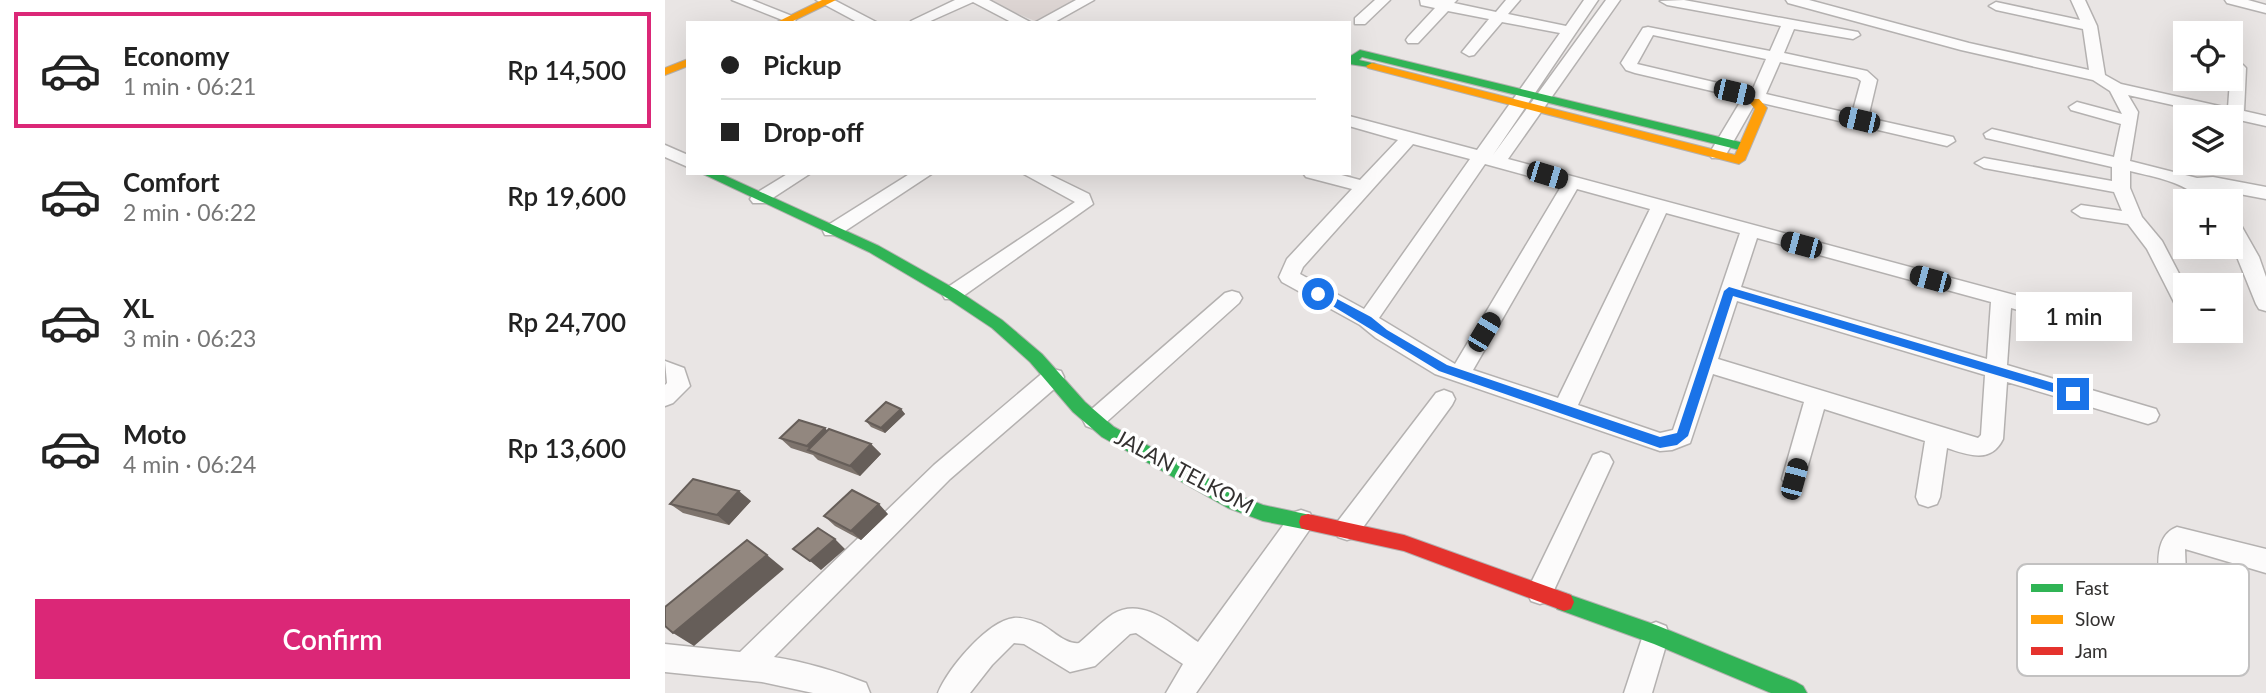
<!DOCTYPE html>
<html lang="en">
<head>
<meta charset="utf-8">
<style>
	body { margin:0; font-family:Lato,sans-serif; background:#f2f2f2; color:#222; height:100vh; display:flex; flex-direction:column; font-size:26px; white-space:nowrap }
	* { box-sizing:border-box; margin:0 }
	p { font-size:23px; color:#767676 }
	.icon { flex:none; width:38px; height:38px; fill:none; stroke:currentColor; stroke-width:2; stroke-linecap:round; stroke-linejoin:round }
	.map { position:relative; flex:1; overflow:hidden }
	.drawer { display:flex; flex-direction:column; background:#fff; width:665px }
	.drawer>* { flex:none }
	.top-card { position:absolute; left:21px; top:21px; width:665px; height:154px; border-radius:0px; box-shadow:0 7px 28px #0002; display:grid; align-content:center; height:154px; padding:0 35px; background:#fff }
	.controls { position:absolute; left:1508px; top:21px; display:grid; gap:14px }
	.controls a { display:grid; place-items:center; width:70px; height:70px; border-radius:0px; background:#fff; box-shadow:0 7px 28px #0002; font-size:35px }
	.end { position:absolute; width:32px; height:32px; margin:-16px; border:9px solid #1a73e8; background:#fff; box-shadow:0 0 0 4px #fff }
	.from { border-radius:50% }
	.bubble { position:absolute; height:49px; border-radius:0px; background:#fff; box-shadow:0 7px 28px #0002; font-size:23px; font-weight:600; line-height:49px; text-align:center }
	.car { position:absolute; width:21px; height:42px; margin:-21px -10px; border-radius:9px; box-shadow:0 0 5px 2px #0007; background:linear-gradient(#222 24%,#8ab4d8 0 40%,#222 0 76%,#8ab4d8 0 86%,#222 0) }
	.top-card b { display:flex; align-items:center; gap:24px; height:66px; font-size:26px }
	.top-card b+b { border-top:2px solid #e0e0e0 }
	.top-card i { width:18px; height:18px; background:#222 }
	ul { padding:12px 0 0; list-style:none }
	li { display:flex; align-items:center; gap:21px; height:116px; margin:0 14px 10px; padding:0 21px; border:4px solid transparent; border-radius:0px }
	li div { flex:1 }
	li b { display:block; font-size:26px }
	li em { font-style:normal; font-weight:600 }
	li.selected { border-color:#db2777 }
	li>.icon { width:63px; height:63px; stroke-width:1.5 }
	.cta { display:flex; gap:14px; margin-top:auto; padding:14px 35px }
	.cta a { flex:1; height:80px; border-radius:0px; background:#db2777; color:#fff; font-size:28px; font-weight:600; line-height:80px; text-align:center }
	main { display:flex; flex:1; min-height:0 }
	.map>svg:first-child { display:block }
	.built { fill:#ddd5d3 }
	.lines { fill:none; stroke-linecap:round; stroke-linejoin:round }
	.street-casing { stroke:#b4b1b0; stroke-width:3 }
	.fast-casing { stroke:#b4b1b0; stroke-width:2 }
	.slow-casing { stroke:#b4b1b0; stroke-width:2 }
	.jam-casing { stroke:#b4b1b0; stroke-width:2 }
	.street { fill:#fcfbfb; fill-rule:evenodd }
	.fast { fill:#30b455; fill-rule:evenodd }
	.slow { fill:#ff9f0a; fill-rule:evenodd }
	.jam { fill:#e5322d; fill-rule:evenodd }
	.wall { fill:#7e746d }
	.shaded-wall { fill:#665e59 }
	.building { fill:#92877f; stroke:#665e59; stroke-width:2 }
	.route { fill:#1a73e8 }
	.labels { text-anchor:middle; stroke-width:7; stroke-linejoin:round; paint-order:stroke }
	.street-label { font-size:21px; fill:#333130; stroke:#fff }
	.key { fill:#fff; stroke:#c2c1c1; stroke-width:2 }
	.key-label { font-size:19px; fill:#333130 }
</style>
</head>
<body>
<main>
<section class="drawer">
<ul>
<li class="selected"><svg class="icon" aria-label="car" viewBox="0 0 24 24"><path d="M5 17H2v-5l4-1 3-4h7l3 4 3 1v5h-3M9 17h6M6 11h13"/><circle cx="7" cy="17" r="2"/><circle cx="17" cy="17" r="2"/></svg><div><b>Economy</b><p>1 min · 06:21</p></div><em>Rp 14,500</em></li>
<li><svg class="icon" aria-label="car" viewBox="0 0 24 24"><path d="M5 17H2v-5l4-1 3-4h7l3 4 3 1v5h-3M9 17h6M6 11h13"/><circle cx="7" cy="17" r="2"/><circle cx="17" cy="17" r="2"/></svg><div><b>Comfort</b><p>2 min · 06:22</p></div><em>Rp 19,600</em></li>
<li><svg class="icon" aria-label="car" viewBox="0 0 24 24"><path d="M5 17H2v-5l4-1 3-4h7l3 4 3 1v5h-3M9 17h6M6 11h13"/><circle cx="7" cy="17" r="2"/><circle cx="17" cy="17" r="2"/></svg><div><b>XL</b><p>3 min · 06:23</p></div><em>Rp 24,700</em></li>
<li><svg class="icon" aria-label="car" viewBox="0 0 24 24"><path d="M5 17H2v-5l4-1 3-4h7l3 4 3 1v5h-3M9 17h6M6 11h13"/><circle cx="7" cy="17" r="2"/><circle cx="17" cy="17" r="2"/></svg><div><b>Moto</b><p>4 min · 06:24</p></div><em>Rp 13,600</em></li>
</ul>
<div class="cta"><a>Confirm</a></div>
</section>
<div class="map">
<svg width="1601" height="693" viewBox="0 0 1601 693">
	<rect width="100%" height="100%" fill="#e9e5e4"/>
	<!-- built -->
	<path class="built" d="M320,0h91l-41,21z"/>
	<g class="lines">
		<defs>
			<path id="street" d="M67,0h20l45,18 -2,3h-10z
				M151,0h18l44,23h-19z
				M290,0h34l43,23h-19l-40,-21 -47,21 -15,-2z
				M411,0h18l-41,23h-19z
				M710,0h15l-25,24h-10v-6z
				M755,0h37l-3,3 42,9 10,-12h14l-12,14 58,12 18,-26h14l-105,155 113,-155h14l-112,159 618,166 3,5 -3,5 -7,3 -108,-30 -4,57 149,44 3,6 -3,6 -8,3 -141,-42 -4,57c-12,25 -35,16 -56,9l-7,49 -3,7 -9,3 -9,-3 -3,-7 9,-56 -101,-32 -22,77 -8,3 -8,-3 -4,-7 22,-77 -91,-28 -23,69 -18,7 -12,1 -225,-77 -59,-36 -16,-13 -78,-43 -3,-5 8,-18 65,-70 -46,-12 -3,-4h31l26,7 38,-40 -49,-14v-10l128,34 83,-117 -58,-11 -28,33 -5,1 -7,-4 27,-33 -41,-8 -30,32h-10l-2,-3 2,-3 27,-29 -14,-3zM748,144l57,15 -106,150 -64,-35 3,-7zM820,164l77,21 -107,179 -76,-46zM912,189l73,20 -92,189 -85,-28zM1001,213l74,20 -67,197 -13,3 -82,-28zM1092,238l234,64 -4,57 -246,-72zM1072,301l248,74 -4,60 -3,3 -260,-79z
				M1019,0l174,32 2,3 -7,4 -59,-10 -10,24 83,18 10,9 -9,38 85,19 2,4 -8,5 -185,-43 -9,4 -29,51h-12l-3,-4 30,-50 7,-5 -111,-26 -9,-3 -5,-7 22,-35 5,-1 122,24 11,-25 -114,-21 -7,-4zM988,35l113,24 -14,32 -115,-27zM1115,62l77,16 4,3 -9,33 -86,-20z
				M1121,0h23l160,43 120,27 -6,-41 -87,-19 -7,-4 7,-4 84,18 -9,-20h14l12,26 8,49 16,9 107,24 3,-41 7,-4 5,2 3,3 -2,43 22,5v10l-138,-31 10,17 -8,49 67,17 16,-1 53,10v12l-53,-10 10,12h-20c-21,-20 -45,-23 -73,-30v17l12,29 20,24 24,46v23l-9,-2 -30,-59 -19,-25 -47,-7 -9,-6 9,-6 41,6 -8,-19 -130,-24 -9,-5 9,-5 128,23v-14l-126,-29 -2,-4 8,-5 122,28 7,-33 -50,-14 -2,-3 8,-5 45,12 -12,-23 -17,-11 -132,-30 -173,-47z
				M1560,0h23l18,5v8l-39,-10z
				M0,145l23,10v12l-23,-10z
				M124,173h22l-46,30h-12l-3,-4 3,-4z
				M246,173h22l-94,62h-14l-2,-4 2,-4z
				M357,173h24l43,21 4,10 -134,95h-14l-3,-5 3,-5 130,-87z
				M1566,218l7,2 21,37 7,20v34l-7,-2 -3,-5 -25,-62z
				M567,291l7,2 3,5 -3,5 -137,123 -8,3 -8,-3 -3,-6 3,-6 139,-121z
				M0,361l19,7 6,18 -17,17 -8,3v-21l2,-2z
				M388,369l8,2 3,6 -3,6 -111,96 -176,178c31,5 62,14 92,26l4,10h-57l-51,-11 -97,-10v-28l75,8 194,-187 111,-94z
				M779,390l8,3 3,6 -3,6 -96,132 -9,3 -9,-3 -3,-8 3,-8 98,-128z
				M936,452l8,3 4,7 -64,139 -9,3 -9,-3 -4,-9 4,-9 62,-128z
				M636,510l9,3 3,8 -3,8 -114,164h-30l17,-29 -47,-31 -6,1 -35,32 -25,6 -46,-28 -10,-1 -22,22 -22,28h-32c10,-24 49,-72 76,-75 9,-1 18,3 27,6 11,6 25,21 38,19 11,-9 22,-21 34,-29 30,-18 61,12 85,28l94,-129z
				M1512,527l89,22v24l-81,-24 2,53 -4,9 -9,3 -9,-3 -4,-9c-1,-24 -11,-65 16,-75z
				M991,622l10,4 3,9 -17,58h-28l22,-67z"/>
			<path id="fast" d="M695,50l384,93 6,4 -6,4 -382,-94 -3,3 17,4v4l-27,-4v-7z
				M36,173h18l160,73 78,44 45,30 40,34 43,48 29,25 126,69 23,9 52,11 2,6 -2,6 -7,2 -45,-9 -35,-13 -126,-71 -29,-25 -43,-50 -38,-34 -45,-30 -78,-46z
				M899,593l92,32 140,57 7,4 4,7h-36l-117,-49 -97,-35 -3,-7 3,-7z"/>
			<path id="slow" d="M157,0h14l-47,23h-14z
				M23,59v7l-23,9v-7z
				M707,63l363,92 20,-46 -6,-7 2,-3h8l8,9 -22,52 -6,4 -371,-96 -2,-2z"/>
			<path id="jam" d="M643,514l96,21 167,60 3,7 -3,7 -7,2 -160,-60 -96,-21 -7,-2 -2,-6 2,-6z"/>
		</defs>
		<!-- street casing -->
		<use href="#street" class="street-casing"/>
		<!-- fast casing -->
		<use href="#fast" class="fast-casing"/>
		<!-- slow casing -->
		<use href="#slow" class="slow-casing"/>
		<!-- jam casing -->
		<use href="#jam" class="jam-casing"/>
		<!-- street -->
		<use href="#street" class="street"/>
		<!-- fast -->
		<use href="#fast" class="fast"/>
		<!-- slow -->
		<use href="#slow" class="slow"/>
		<!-- jam -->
		<use href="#jam" class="jam"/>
	</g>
	<!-- wall -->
	<path class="wall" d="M236,409l4,5 -20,19 -14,-6 -5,-6z
		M160,428l2,3 44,13 10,10 -21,22 -42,-16 -5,-5 -22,-7 -11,-10z
		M86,501l-22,24 -46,-12 -13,-9z
		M223,514l-27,26 -26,-14 -11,-10z"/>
	<!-- shaded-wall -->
	<path class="shaded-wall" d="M236,409l4,5 -20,19 -4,-5z
		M160,428l9,10 -22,14 -5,-6z
		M206,444l10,10 -21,22 -10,-10z
		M74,491l12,10 -22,24 -12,-10z
		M214,504l9,10 -27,26 -10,-9z
		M170,539l10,10 -24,21 -11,-9z
		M102,555l17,14 -90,77 -21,-13z"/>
	<!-- building -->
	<path class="building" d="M221,402l15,7 -20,19 -15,-7z
		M134,420l26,8 -18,18 -27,-8z
		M164,429l42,15 -21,22 -42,-16z
		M28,479l46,12 -22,24 -47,-11z
		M187,490l27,14 -28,27 -27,-15z
		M153,528l17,11 -25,22 -17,-12z
		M82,540l20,15 -94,78 -8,-7v-19z"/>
	<!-- route -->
	<path class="route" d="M1064,287l344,102 5,5 -5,4 -340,-102 -45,140 -11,9 -17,3 -221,-77 -126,-77 5,-4 4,1 49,26 16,13 60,35 213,72 17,-4 47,-142z"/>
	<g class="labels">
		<!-- street labels -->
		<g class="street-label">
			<text transform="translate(519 472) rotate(28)" y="7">JALAN TELKOM</text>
		</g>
	</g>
	<!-- legend -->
	<rect x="1352" y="564" width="232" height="112" rx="10" class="key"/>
	<rect x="1366" y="584" width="32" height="8" fill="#30b455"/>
	<rect x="1366" y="615" width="32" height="9" fill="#ff9f0a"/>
	<rect x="1366" y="647" width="32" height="8" fill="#e5322d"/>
	<g class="key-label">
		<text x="1410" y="595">Fast</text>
		<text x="1410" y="626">Slow</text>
		<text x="1410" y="658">Jam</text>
	</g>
</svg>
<div class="controls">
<a><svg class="icon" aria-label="locate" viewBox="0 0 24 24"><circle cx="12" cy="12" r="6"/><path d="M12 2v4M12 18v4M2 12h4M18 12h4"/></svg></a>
<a><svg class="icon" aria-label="layers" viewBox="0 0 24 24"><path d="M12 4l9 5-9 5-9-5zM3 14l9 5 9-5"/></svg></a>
<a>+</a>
<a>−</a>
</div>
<i class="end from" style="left:653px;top:294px"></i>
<i class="end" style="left:1408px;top:394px"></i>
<div class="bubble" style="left:1351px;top:292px;width:116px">1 min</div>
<i class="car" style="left:1069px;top:92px;rotate:103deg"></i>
<i class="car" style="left:1194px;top:120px;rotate:283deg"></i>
<i class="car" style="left:882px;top:175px;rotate:107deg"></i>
<i class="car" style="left:1136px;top:245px;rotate:285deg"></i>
<i class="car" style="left:1265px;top:279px;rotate:285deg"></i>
<i class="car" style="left:819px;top:332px;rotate:31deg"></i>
<i class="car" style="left:1129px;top:479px;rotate:15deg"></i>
<div class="top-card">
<b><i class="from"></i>Pickup</b>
<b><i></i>Drop-off</b>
</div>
</div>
</main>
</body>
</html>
